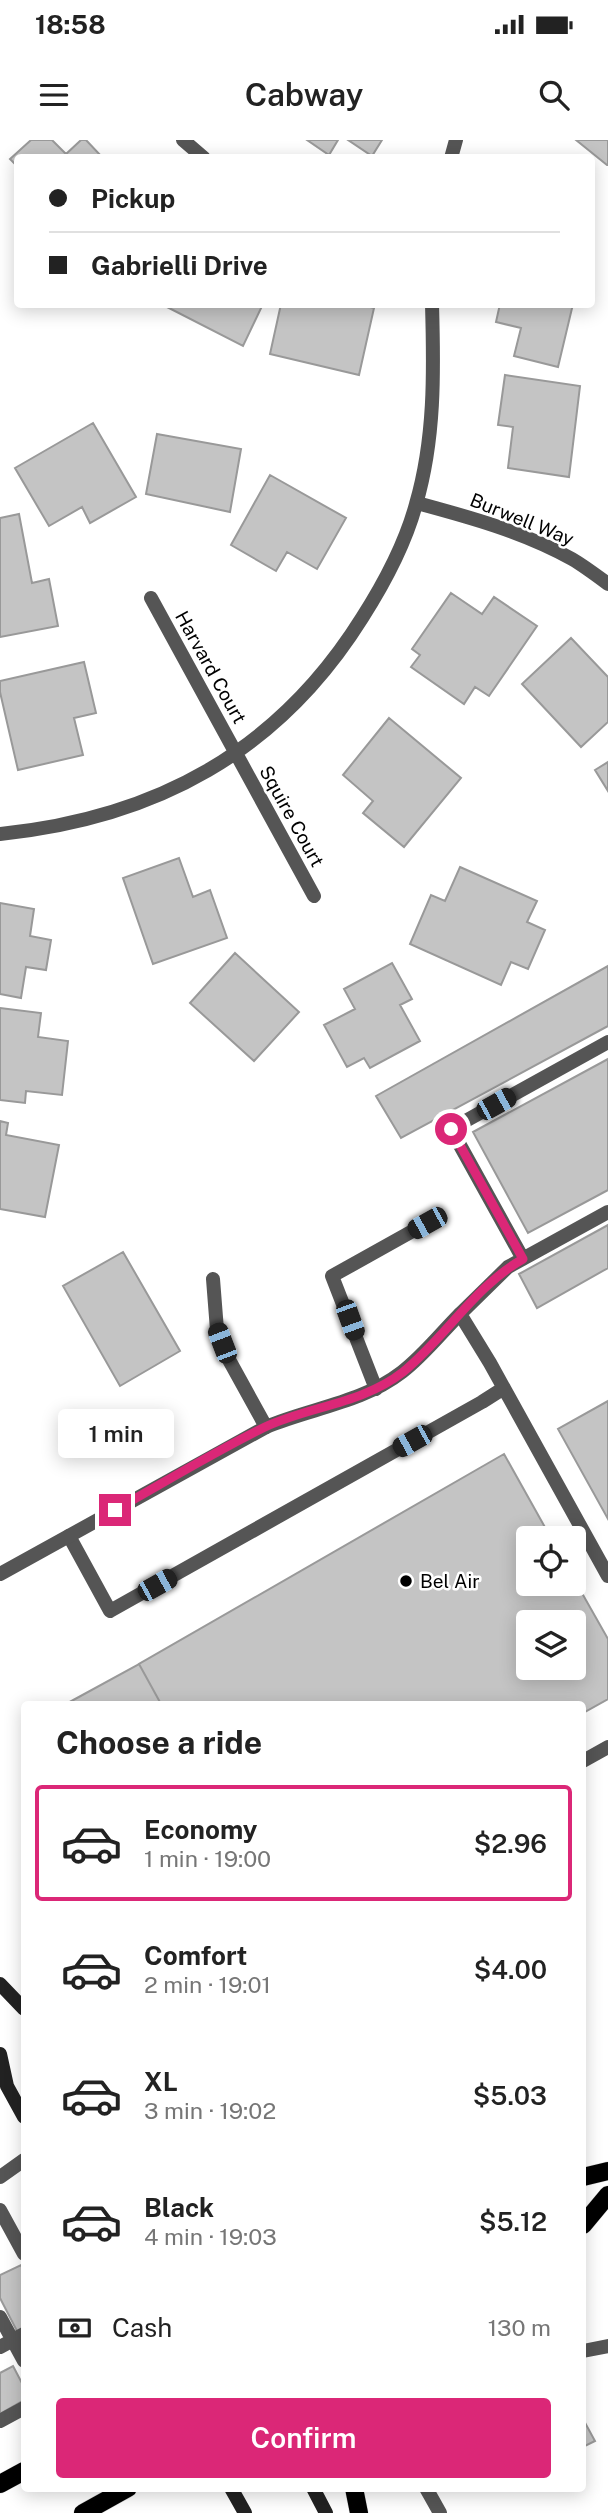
<!DOCTYPE html>
<html lang="en">
<head>
<meta charset="utf-8">
<style>
	body { margin:0; font-family:"Public Sans",sans-serif; background:#f2f2f2; color:#222; height:100vh; display:flex; flex-direction:column; font-size:26px; white-space:nowrap }
	* { box-sizing:border-box; margin:0 }
	p { font-size:23px; color:#767676 }
	.icon { flex:none; width:38px; height:38px; fill:none; stroke:currentColor; stroke-width:2; stroke-linecap:round; stroke-linejoin:round }
	.map { position:relative; flex:1; overflow:hidden }
	.details { position:absolute; left:21px; top:1561px; width:565px; height:791px; display:flex; flex-direction:column; background:#fff; border-radius:7px; box-shadow:0 4px 18px #0003 }
	.details>* { flex:none }
	.banner { position:absolute; left:14px; top:14px; width:581px; height:154px; border-radius:7px; box-shadow:0 4px 18px #0003; display:grid; align-content:center; height:154px; padding:0 35px; background:#fff }
	.tools { position:absolute; left:516px; top:1386px; display:grid; gap:14px }
	.tools a { display:grid; place-items:center; width:70px; height:70px; border-radius:7px; background:#fff; box-shadow:0 4px 18px #0003; font-size:35px }
	.end { position:absolute; width:32px; height:32px; margin:-16px; border:9px solid #db2777; background:#fff; box-shadow:0 0 0 4px #fff }
	.from { border-radius:50% }
	.bubble { position:absolute; height:49px; border-radius:7px; background:#fff; box-shadow:0 4px 18px #0003; font-size:23px; font-weight:600; line-height:49px; text-align:center }
	.car { position:absolute; width:21px; height:42px; margin:-21px -10px; border-radius:9px; box-shadow:0 0 5px 2px #0007; background:linear-gradient(#222 24%,#8ab4d8 0 40%,#222 0 76%,#8ab4d8 0 86%,#222 0) }
	.banner b { display:flex; align-items:center; gap:24px; height:66px; font-size:26px }
	.banner b+b { border-top:2px solid #e0e0e0 }
	.banner i { width:18px; height:18px; background:#222 }
	ul { padding:0; list-style:none }
	li { display:flex; align-items:center; gap:21px; height:116px; margin:0 14px 10px; padding:0 21px; border:4px solid transparent; border-radius:7px }
	li div { flex:1 }
	li b { display:block; font-size:26px }
	li em { font-style:normal; font-weight:600 }
	li.on { border-color:#db2777 }
	li>.icon { width:63px; height:63px; stroke-width:1.5 }
	h2 { padding:0 35px; font-size:32px; line-height:84px }
	.pay { display:flex; align-items:center; gap:18px; height:77px; padding:0 35px; font-size:26px }
	.pay p { margin-inline-start:auto }
	.primary-button { display:flex; gap:14px; margin-top:auto; padding:14px 35px }
	.primary-button a { flex:1; height:80px; border-radius:7px; background:#db2777; color:#fff; font-size:28px; font-weight:600; line-height:80px; text-align:center }
	.status { display:flex; justify-content:space-between; align-items:center; height:49px; padding:0 35px; background:#fff; direction:ltr }
	.status svg { height:19px; fill:currentColor }
	header { display:flex; justify-content:space-between; align-items:center; height:91px; padding:0 35px; background:#fff; font-size:32px; font-weight:600 }
	.map>svg:first-child { display:block }
	.building { fill:#c4c4c4; stroke:#999; stroke-width:2; fill-rule:evenodd }
	.lines { fill:none; stroke-linecap:round; stroke-linejoin:round }
	.primary-casing { stroke:#dbdbdb; stroke-width:19 }
	.lane { stroke:#555; stroke-width:14 }
	.street { stroke:#555; stroke-width:14 }
	.secondary { stroke:#222; stroke-width:14 }
	.primary { stroke:#000; stroke-width:18 }
	.route { stroke:#db2777; stroke-width:9 }
	.poi-dot { fill:#000; stroke:#fff; stroke-width:2.5 }
	.labels { text-anchor:middle; stroke-width:5; stroke-linejoin:round; paint-order:stroke }
	.street-label { font-size:19px; fill:#000; stroke:#fff }
	.poi-label { font-size:19px; fill:#000; stroke:#fff; text-anchor:start }
</style>
</head>
<body>
<div class="status"><b>18:58</b><svg viewBox="0 0 49 12"><path d="M0 12V9h3v3zM5 12V6h3v6zM10 12V3h3v9zM15 12V0h3v12zM26 1h20v11H26zM47 4h2v5h-2z"/></svg></div>
<header><svg class="icon" aria-label="menu" viewBox="0 0 24 24"><path d="M4 6h16M4 12h16M4 18h16"/></svg>Cabway<svg class="icon" aria-label="search" viewBox="0 0 24 24"><circle cx="10" cy="10" r="6"/><path d="M15 15l6 6"/></svg></header>
<div class="map">
<svg width="608" height="2373" viewBox="0 0 608 2373">
	<rect width="100%" height="100%" fill="#fff"/>
	<!-- building -->
	<path class="building" d="M31,0h21l14,14 15,-14h5l17,18h-85v9l-8,-8z
		M307,0h31l-9,15z
		M348,0h34l-10,16z
		M576,0h32v25h-1z
		M166,164h97l-20,42 -78,-40z
		M281,164h78l15,4 -15,67 -89,-21z
		M500,164h73l-15,63 -44,-11 7,-28 -25,-6z
		M505,235l75,11 -11,91 -61,-9 5,-41 -15,-2z
		M93,283l43,74 -46,26 -8,-16 -33,19 -34,-58z
		M157,294l84,15 -11,63 -84,-18z
		M270,335l76,43 -29,51 -30,-17 -11,19 -45,-26z
		M19,374l13,69 17,-4 9,47 -58,11v-119z
		M451,453l31,21 12,-17 43,29 -48,70 -14,-9 -11,17 -53,-37 9,-12 -8,-6z
		M571,498l37,39v45l-27,25 -59,-63z
		M84,522l12,51 -22,5 9,37 -65,15 -18,-78v-11z
		M389,578l72,60 -57,69 -41,-34 10,-12 -30,-26z
		M608,622v29l-13,-21z
		M179,718l14,39 17,-7 17,48 -74,26 -30,-86z
		M460,727l77,34 -10,21 18,8 -17,39 -17,-7 -10,23 -91,-41 21,-49 14,6z
		M0,763l34,6 -4,27 21,4 -5,30 -20,-3 -5,31 -21,-4z
		M235,813l64,59 -45,49 -64,-58z
		M392,823l20,36 -12,6 20,36 -50,27 -6,-10 -17,9 -23,-42 31,-16 -11,-20z
		M608,826v60l-207,112 -25,-42z
		M0,868l41,5 -3,24 30,4 -6,54 -36,-4 -1,12 -25,-3z
		M608,919v131l-80,43 -55,-101z
		M0,981l8,2 -2,12 53,10 -14,72 -45,-8z
		M608,1085v43l-71,40 -18,-34z
		M123,1112l57,99 -60,35 -57,-100z
		M608,1261v118l-50,-90z
		M504,1314l47,84h-23v46h46v-5l34,60v60l-25,14v-9h-422l-22,-40zM528,1482h46v46h-46z
		M139,1524l22,40h-95z
		M21,2125l3,8v57l-6,3 -18,-35v-23z
		M13,2226l11,21v13l-24,14v-41z
		M583,2279l12,22 -12,6z"/>
	<g class="lines">
		<defs>
			<path id="primary" d="M583,2037l25,-6
				M583,2085l25,-30
				M0,2344l24,-13
				M354,2348l5,25
				M83,2373l45,-25"/>
		</defs>
		<!-- primary casing -->
		<use href="#primary" class="primary-casing"/>
		<!-- lane -->
		<path class="lane" d="M608,1072l-100,55 -48,47 30,49 118,213
			M523,1119l-72,-130 157,-87
			M213,1139l4,51 11,28 38,69
			M376,1249l-44,-113 95,-53
			M69,1396l41,75 372,-209 22,-14
			M583,1621l25,-14
			M0,2037l24,-17
			M0,2070l24,44
			M0,2177l24,44
			M0,2207l24,-13
			M583,2211l25,-5
			M0,2281l24,-13
			M426,2348l14,25"/>
		<!-- street -->
		<path class="street" d="M183,0l21,18
			M451,18l5,-18
			M417,363c52,14 107,29 155,56 12,7 24,16 36,25
			M151,458l163,298
			M0,694c156,-16 278,-82 362,-216 23,-36 43,-73 54,-114 19,-65 18,-132 16,-200
			M0,1434l266,-147c45,-19 96,-24 136,-55 21,-16 39,-39 58,-58"/>
		<!-- secondary -->
		<path class="secondary" d="M0,1844l24,25
			M0,1914l7,32 17,31
			M231,2348l14,25
			M313,2348l13,25"/>
		<!-- primary -->
		<use href="#primary" class="primary"/>
	</g>
	<g class="lines">
		<!-- route -->
		<path class="route" d="M115,1370c50,-28 99,-58 150,-83 45,-21 97,-23 138,-55 42,-34 72,-86 120,-113l-72,-130"/>
	</g>
	<!-- markers -->
	<circle class="poi-dot" cx="406" cy="1441" r="7"/>
	<g class="labels">
		<!-- street labels -->
		<g class="street-label">
			<text transform="translate(522 379) rotate(22)" y="7">Burwell Way</text>
			<text transform="translate(211 527) rotate(61)" y="7">Harvard Court</text>
			<text transform="translate(292 676) rotate(61)" y="7">Squire Court</text>
		</g>
		<!-- poi labels -->
		<g class="poi-label">
			<text x="420" y="1448">Bel Air</text>
		</g>
	</g>
</svg>
<div class="tools">
<a><svg class="icon" aria-label="locate" viewBox="0 0 24 24"><circle cx="12" cy="12" r="6"/><path d="M12 2v4M12 18v4M2 12h4M18 12h4"/></svg></a>
<a><svg class="icon" aria-label="layers" viewBox="0 0 24 24"><path d="M12 4l9 5-9 5-9-5zM3 14l9 5 9-5"/></svg></a>
</div>
<i class="end from" style="left:451px;top:989px"></i>
<i class="end" style="left:115px;top:1370px"></i>
<div class="bubble" style="left:58px;top:1269px;width:116px">1 min</div>
<i class="car" style="left:496px;top:964px;rotate:61deg"></i>
<i class="car" style="left:427px;top:1083px;rotate:241deg"></i>
<i class="car" style="left:350px;top:1180px;rotate:160deg"></i>
<i class="car" style="left:222px;top:1203px;rotate:339deg"></i>
<i class="car" style="left:412px;top:1301px;rotate:241deg"></i>
<i class="car" style="left:157px;top:1445px;rotate:61deg"></i>
<div class="banner">
<b><i class="from"></i>Pickup</b>
<b><i></i>Gabrielli Drive</b>
</div>
<section class="details">
<h2>Choose a ride</h2>
<ul>
<li class="on"><svg class="icon" aria-label="car" viewBox="0 0 24 24"><path d="M5 17H2v-5l4-1 3-4h7l3 4 3 1v5h-3M9 17h6M6 11h13"/><circle cx="7" cy="17" r="2"/><circle cx="17" cy="17" r="2"/></svg><div><b>Economy</b><p>1 min · 19:00</p></div><em>$2.96</em></li>
<li><svg class="icon" aria-label="car" viewBox="0 0 24 24"><path d="M5 17H2v-5l4-1 3-4h7l3 4 3 1v5h-3M9 17h6M6 11h13"/><circle cx="7" cy="17" r="2"/><circle cx="17" cy="17" r="2"/></svg><div><b>Comfort</b><p>2 min · 19:01</p></div><em>$4.00</em></li>
<li><svg class="icon" aria-label="car" viewBox="0 0 24 24"><path d="M5 17H2v-5l4-1 3-4h7l3 4 3 1v5h-3M9 17h6M6 11h13"/><circle cx="7" cy="17" r="2"/><circle cx="17" cy="17" r="2"/></svg><div><b>XL</b><p>3 min · 19:02</p></div><em>$5.03</em></li>
<li><svg class="icon" aria-label="car" viewBox="0 0 24 24"><path d="M5 17H2v-5l4-1 3-4h7l3 4 3 1v5h-3M9 17h6M6 11h13"/><circle cx="7" cy="17" r="2"/><circle cx="17" cy="17" r="2"/></svg><div><b>Black</b><p>4 min · 19:03</p></div><em>$5.12</em></li>
</ul>
<div class="pay"><svg class="icon" aria-label="cash" viewBox="0 0 24 24"><path d="M3 7h18v10H3z"/><circle cx="12" cy="12" r="2"/></svg>Cash<p>130 m</p></div>
<div class="primary-button"><a>Confirm</a></div>
</section>
</div>
</body>
</html>
